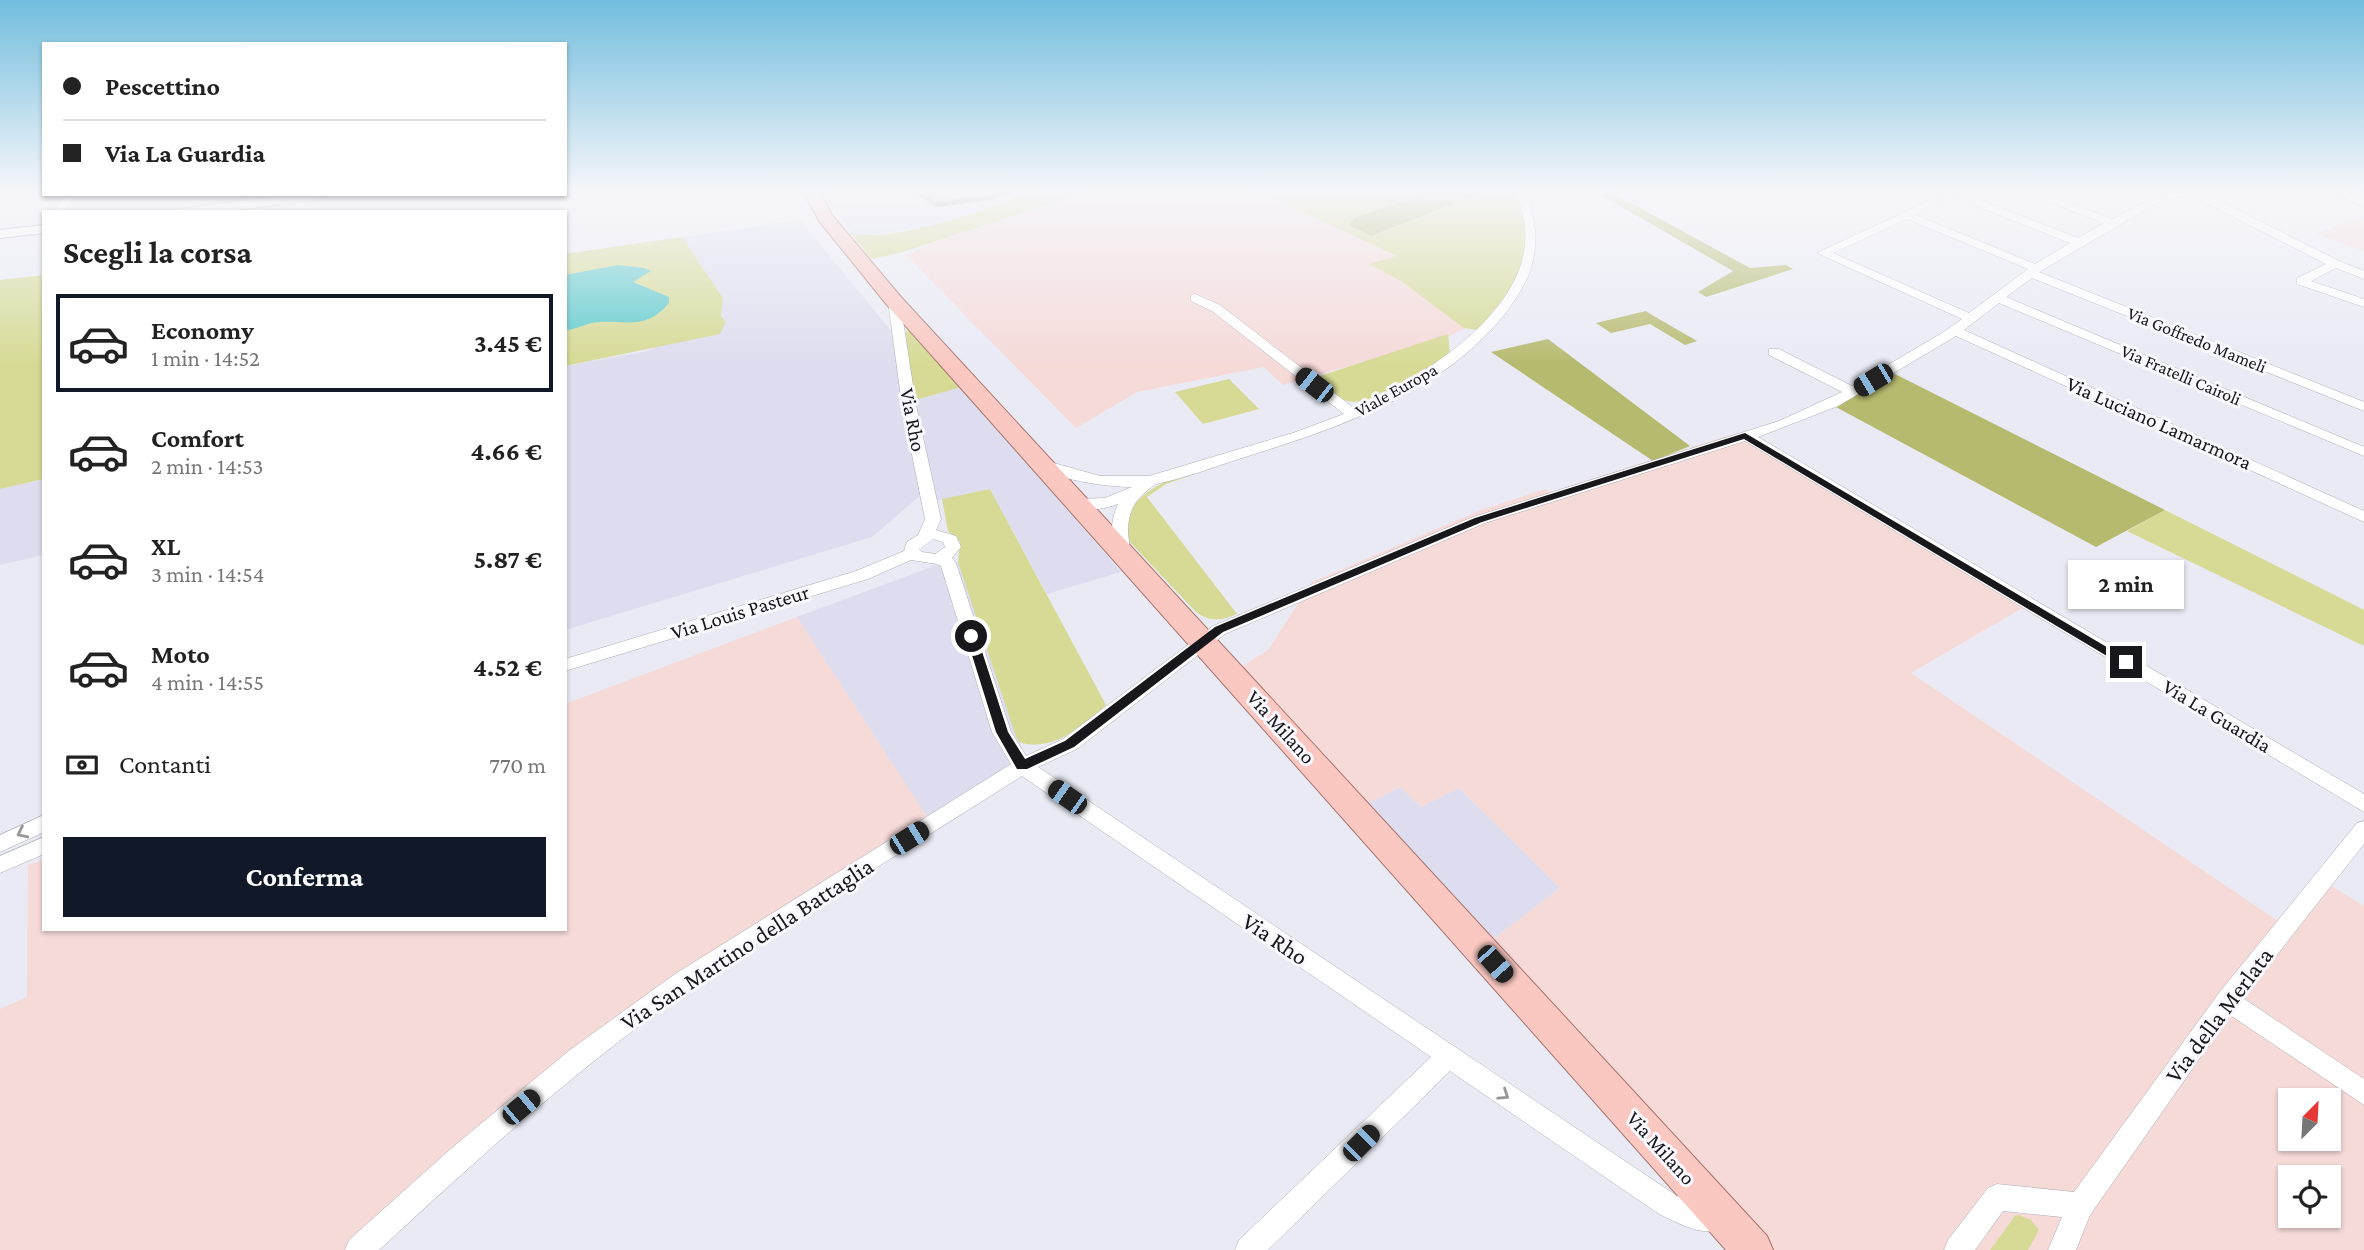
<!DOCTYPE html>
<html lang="it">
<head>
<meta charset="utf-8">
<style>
	body { margin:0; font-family:"Crimson Pro",serif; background:#f6f6f6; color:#222; height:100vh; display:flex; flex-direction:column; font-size:26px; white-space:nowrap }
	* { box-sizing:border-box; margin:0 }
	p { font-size:23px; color:#767676 }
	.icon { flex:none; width:38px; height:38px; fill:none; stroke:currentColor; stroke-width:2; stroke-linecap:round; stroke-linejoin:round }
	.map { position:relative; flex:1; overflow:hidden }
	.panel { position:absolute; left:42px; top:210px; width:525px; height:721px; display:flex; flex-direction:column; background:#fff; border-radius:0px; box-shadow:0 2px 5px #0004 }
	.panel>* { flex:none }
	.top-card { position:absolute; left:42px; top:42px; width:525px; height:154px; border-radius:0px; box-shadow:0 2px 5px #0004; display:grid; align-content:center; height:154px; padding:0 21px; background:#fff }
	.needle { width:46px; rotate:24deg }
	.buttons { position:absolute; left:2278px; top:1088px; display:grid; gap:14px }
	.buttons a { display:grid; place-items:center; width:63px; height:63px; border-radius:0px; background:#fff; box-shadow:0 2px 5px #0004; font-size:35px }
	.end { position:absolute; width:32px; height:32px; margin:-16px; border:9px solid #18181c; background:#fff; box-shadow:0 0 0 4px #fff }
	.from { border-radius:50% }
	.bubble { position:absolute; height:49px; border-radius:0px; background:#fff; box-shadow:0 2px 5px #0004; font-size:23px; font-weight:700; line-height:49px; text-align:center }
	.car { position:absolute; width:21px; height:42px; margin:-21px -10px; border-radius:9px; box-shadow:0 0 5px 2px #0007; background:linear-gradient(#222 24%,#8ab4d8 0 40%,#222 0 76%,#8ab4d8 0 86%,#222 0) }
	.top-card b { display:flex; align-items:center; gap:24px; height:66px; font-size:26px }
	.top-card b+b { border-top:2px solid #e0e0e0 }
	.top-card i { width:18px; height:18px; background:#222 }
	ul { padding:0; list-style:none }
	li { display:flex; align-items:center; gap:21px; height:98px; margin:0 14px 10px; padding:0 7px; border:4px solid transparent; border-radius:0px }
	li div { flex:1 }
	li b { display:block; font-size:26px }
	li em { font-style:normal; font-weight:700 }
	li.on { border-color:#111827 }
	li>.icon { width:63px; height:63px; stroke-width:1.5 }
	h2 { padding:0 21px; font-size:32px; line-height:84px }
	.pay { display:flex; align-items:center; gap:18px; height:77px; padding:0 21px; font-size:26px }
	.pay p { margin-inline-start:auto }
	.cta { display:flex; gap:14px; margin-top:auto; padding:14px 21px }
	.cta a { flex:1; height:80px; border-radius:0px; background:#111827; color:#fff; font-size:28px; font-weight:700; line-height:80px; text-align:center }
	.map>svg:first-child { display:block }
	.built { fill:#deddef }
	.industrial { fill:#f5dad8; fill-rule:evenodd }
	.green { fill:#d6da94 }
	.forest { fill:#b6ba6e }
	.water { fill:#5ecacc }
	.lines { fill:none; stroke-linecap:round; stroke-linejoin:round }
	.minor-casing { stroke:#acacb6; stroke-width:1 }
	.tertiary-casing { stroke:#acacb6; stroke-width:2 }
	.primary-casing { stroke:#a8736d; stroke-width:2 }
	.minor { fill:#fff; fill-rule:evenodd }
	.tertiary { fill:#fff; fill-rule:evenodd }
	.primary { fill:#fac8c1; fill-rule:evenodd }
	.wall { fill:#aaa9b3 }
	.shaded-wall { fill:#8b8a92 }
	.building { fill:#c6c5d0; stroke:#8b8a92; stroke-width:2 }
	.oneway { stroke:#979799 }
	.route { fill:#18181c }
	.labels { text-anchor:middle; stroke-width:6; stroke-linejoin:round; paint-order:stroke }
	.far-street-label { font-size:18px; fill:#18181c; stroke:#f8f8fe }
	.street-label { font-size:21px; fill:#18181c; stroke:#f8f8fe }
	.near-street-label { font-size:24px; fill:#18181c; stroke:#f8f8fe }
</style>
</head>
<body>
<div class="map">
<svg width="2364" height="1250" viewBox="0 0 2364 1250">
	<rect width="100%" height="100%" fill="#eaeaf5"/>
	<!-- built -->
	<path class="built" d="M822,191h216l-116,37 -60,8 -11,-3z
		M800,220l93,113 29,161 -50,43 -307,93v-264l83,-15 73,-35 2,-18 -41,-61z
		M962,387l159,185 -74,22 -57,-105 -54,12 -21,-101z
		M44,479v76l-44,10v-76z
		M958,562l68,198 -97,60 -132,-203 137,-51z
		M1400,787l21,20 38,-19 101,100 -72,55 -125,-137z"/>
	<!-- industrial -->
	<path class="industrial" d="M1092,191h163l143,66 -28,7 34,17 63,46 -23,12 -161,46 -19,-18 -127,25 -61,36 -170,-173 31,-14z
		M2364,216v35l-48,-17 5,-2z
		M1737,433l289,173 -115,67 379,256 37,-46 37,23v344h-597l-279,-307 72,-55 -101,-100 -38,19 -21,-20 -37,19 -124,-138 29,-18 44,-68 169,-72 65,-21 4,3zM2291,1101h38v38h-38zM2291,1178h38v38h-38z
		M797,617l132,203 -250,153 -330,277h-349v-241l27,-12 1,-132 16,-5v69h521v-225z"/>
	<!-- green -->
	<path class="green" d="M1038,191h53l-195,63 -25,5 -20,-26c41,12 144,-28 187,-42z
		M1255,191h175l-75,27 -5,7 21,11 116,-45h30c13,35 11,80 -13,111 -8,10 -18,19 -27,28l-13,-2 -63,-47 -32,-17 28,-8z
		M682,237l41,61 -2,18 5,6 -6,12 -155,32v-112z
		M44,275v204l-44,10v-209z
		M911,329l51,58 -47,13 -10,-68z
		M1448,334l2,20c-21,14 -83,59 -108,45 -9,-5 -17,-15 -25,-22z
		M1229,379l30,30 -56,15 -28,-32z
		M1204,469l3,1 -41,14 -19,13 90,117c-15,7 -28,8 -41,-2l-69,-73 1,-29c24,-26 42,-31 76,-41z
		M990,489l116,216c-24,21 -53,48 -87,37l-4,-8 -57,-172 2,-20 -12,-11 -6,-32z
		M2165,510l199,100v36l-237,-115z
		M2019,1215l12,5 8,10 -11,20h-38l25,-34z"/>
	<!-- forest -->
	<path class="forest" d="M1430,191h57l-116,45 -22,-11 6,-7z
		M1594,191h15l141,77 36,-3 7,4 -87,28 -8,-5 35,-21z
		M1646,311l6,4 45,26 -12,4 -35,-21 -39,9 -15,-10z
		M1548,339l142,107 -37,15 -162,-109z
		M1891,372l274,138 -69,37 -262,-141z"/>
	<!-- water -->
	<path class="water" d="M618,265l26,3 7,3 -18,11 36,15v6c-25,30 -48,15 -77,20 -10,2 -17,7 -27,7v-55z"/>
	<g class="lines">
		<defs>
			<path id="minor" d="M1517,191h10c7,25 12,48 5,73 -4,18 -17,36 -28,51 -65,80 -167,113 -262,143 -28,9 -57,20 -86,26 -18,12 -28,24 -28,47 0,8 3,15 0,23h-12c-7,-15 -5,-35 2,-50 -13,5 -37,9 -48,0l8,-5 27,-1 27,-11c-23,0 -80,-7 -96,-23l7,-4 57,16h49l144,-43 51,-19 -132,-103 -21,-10v-6l4,-1 25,11 135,104c64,-31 178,-97 170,-181 -1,-12 -6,-25 -8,-37z
				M1943,191h21l-1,2 115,45 26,-15 -84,-32h16l77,28c29,-17 52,-28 87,-28l139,70 25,10v8l-28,-11 -25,13 53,18v8l-67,-23v-6l29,-14 -136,-69 -31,7 -120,70 325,130v9l-332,-133 -26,19 358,150v9l-365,-153 -35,27 400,181v11l-408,-186 -118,70 -80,31 606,357v18l-619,-371 -260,82 -260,111 -148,115 -39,18 639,429 19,8 31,6 4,9 -4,9c-23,10 -47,-4 -68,-14l-209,-143 -182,179h-33l4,-10 192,-183 -409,-281c-110,70 -223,138 -330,212 -112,77 -213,170 -313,262h-34l4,-10 105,-94 116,-96 105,-76 336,-210 -19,-32 -51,-166 -4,-2 -26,-4 -43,19 -303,92v-12l291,-88 48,-20 3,-9 11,-7 7,-16 -23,-114 -14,-104 2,-3h8l2,3 16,104 25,114 -5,11 20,6 5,11 -9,11 4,5 55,169 15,24 37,-17 150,-113 260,-109 306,-96 63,-29 -73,-37v-6h10l73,37 90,-53 20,-14 -145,-66 128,-60zM1954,197l116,46 -35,21 -119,-49zM1907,219l121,50 -59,44 -136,-60zM933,539l10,3 2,5 -10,7 -13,-2 -3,-3z
				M2325,191h16l23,8v7z
				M67,194h11l-15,18h-11z
				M44,815v17l-44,20v-17z
				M2364,821v23l-121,154 121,81v26l-134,-90 -140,200 -14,35h-28l14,-33 -59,-6 -28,39h-31l4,-10 40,-52 9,-4 77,8 145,-199 138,-170z
				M44,837v17l-44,19v-17z"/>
			<path id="tertiary" d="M297,194h40l-6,4 -112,14h-40l6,-4z
				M44,225v8l-44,5v-8z"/>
			<path id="primary" d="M803,191h16l13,24 69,82 866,939 6,14h-47l-839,-945 -68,-84z"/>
		</defs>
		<!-- minor casing -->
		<use href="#minor" class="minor-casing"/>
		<!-- tertiary casing -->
		<use href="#tertiary" class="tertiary-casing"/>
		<!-- primary casing -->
		<use href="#primary" class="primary-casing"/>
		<!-- minor -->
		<use href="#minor" class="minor"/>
		<!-- tertiary -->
		<use href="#tertiary" class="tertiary"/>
		<!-- primary -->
		<use href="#primary" class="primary"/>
	</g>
	<!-- wall -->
	<path class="wall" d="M915,191h101l-26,9 -55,7 -19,-13z"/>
	<!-- shaded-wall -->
	<path class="shaded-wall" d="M1003,191h13l-26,9 -55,7 -1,-4z"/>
	<!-- building -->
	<path class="building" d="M917,191h86l-14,5 -55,7z"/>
	<!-- one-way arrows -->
	<defs><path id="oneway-chevron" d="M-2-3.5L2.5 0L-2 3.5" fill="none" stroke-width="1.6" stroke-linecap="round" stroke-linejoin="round" transform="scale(1.75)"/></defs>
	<g class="oneway">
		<use href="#oneway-chevron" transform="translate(22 833) rotate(154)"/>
		<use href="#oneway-chevron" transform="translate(1504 1095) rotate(34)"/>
	</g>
	<!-- sky -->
	<linearGradient id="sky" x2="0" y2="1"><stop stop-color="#71bddd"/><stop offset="0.52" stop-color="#f6f6fa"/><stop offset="1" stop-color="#f6f6fa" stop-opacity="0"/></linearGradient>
	<rect width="2364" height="366" fill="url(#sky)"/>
	<!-- route -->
	<path class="route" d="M1745,433l387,229 -6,4 -4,-1 -378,-226 -262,83 -259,110 -149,115 -47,22h-10l-21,-37 -30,-96 1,-3 4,-1 6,4 31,96 17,27 40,-18 150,-114 260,-109z"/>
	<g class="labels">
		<!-- far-street labels -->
		<g class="far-street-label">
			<text transform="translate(2197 340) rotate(22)" y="6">Via Goffredo Mameli</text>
			<text transform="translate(2181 375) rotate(23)" y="6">Via Fratelli Cairoli</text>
			<text transform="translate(1396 390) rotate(-29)" y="6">Viale Europa</text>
		</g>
		<!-- street labels -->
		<g class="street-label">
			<text transform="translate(913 420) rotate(79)" y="7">Via Rho</text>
			<text transform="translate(2159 423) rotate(24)" y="7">Via Luciano Lamarmora</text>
			<text transform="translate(740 612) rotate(-17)" y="7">Via Louis Pasteur</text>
			<text transform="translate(2217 716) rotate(31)" y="7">Via La Guardia</text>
			<text transform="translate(1281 727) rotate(48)" y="7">Via Milano</text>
			<text transform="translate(1661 1148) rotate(48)" y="7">Via Milano</text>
		</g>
		<!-- near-street labels -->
		<g class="near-street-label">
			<text transform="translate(1275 939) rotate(34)" y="8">Via Rho</text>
			<text transform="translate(747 944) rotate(-33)" y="8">Via San Martino della Battaglia</text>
			<text transform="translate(2219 1015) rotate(-53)" y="8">Via della Merlata</text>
		</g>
	</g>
</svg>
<div class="buttons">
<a><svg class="needle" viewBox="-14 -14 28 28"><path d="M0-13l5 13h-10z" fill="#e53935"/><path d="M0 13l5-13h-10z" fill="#767676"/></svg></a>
<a><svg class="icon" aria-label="locate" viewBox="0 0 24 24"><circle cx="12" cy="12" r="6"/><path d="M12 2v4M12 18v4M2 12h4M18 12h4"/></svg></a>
</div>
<i class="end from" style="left:971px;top:636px"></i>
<i class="end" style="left:2126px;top:662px"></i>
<div class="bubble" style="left:2068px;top:560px;width:116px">2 min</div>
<i class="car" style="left:1873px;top:380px;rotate:239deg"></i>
<i class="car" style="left:1314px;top:385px;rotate:308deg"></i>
<i class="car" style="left:1067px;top:797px;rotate:305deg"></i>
<i class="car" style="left:909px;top:838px;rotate:58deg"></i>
<i class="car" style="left:1495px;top:964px;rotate:138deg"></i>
<i class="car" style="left:521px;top:1107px;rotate:50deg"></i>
<i class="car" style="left:1361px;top:1143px;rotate:45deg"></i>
<div class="top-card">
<b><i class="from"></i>Pescettino</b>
<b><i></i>Via La Guardia</b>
</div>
<section class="panel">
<h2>Scegli la corsa</h2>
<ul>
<li class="on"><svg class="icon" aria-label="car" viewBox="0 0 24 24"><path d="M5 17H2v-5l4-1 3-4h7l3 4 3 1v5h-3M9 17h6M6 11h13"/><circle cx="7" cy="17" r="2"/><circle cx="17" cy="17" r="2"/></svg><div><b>Economy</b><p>1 min · 14:52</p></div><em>3.45 €</em></li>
<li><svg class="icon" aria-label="car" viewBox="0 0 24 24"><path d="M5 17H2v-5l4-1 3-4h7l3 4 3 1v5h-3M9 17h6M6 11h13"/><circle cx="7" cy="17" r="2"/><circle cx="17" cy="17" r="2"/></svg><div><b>Comfort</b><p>2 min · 14:53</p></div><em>4.66 €</em></li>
<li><svg class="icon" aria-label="car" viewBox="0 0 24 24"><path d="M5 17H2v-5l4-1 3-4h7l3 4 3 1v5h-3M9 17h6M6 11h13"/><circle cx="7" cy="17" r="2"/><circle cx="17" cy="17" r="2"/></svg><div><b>XL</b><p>3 min · 14:54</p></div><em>5.87 €</em></li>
<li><svg class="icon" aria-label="car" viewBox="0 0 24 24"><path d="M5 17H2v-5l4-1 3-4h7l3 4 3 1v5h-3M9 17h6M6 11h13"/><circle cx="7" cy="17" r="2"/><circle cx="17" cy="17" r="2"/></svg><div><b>Moto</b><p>4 min · 14:55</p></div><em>4.52 €</em></li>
</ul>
<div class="pay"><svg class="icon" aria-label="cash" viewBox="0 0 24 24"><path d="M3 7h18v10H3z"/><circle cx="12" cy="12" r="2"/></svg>Contanti<p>770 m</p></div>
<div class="cta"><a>Conferma</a></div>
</section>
</div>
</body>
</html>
